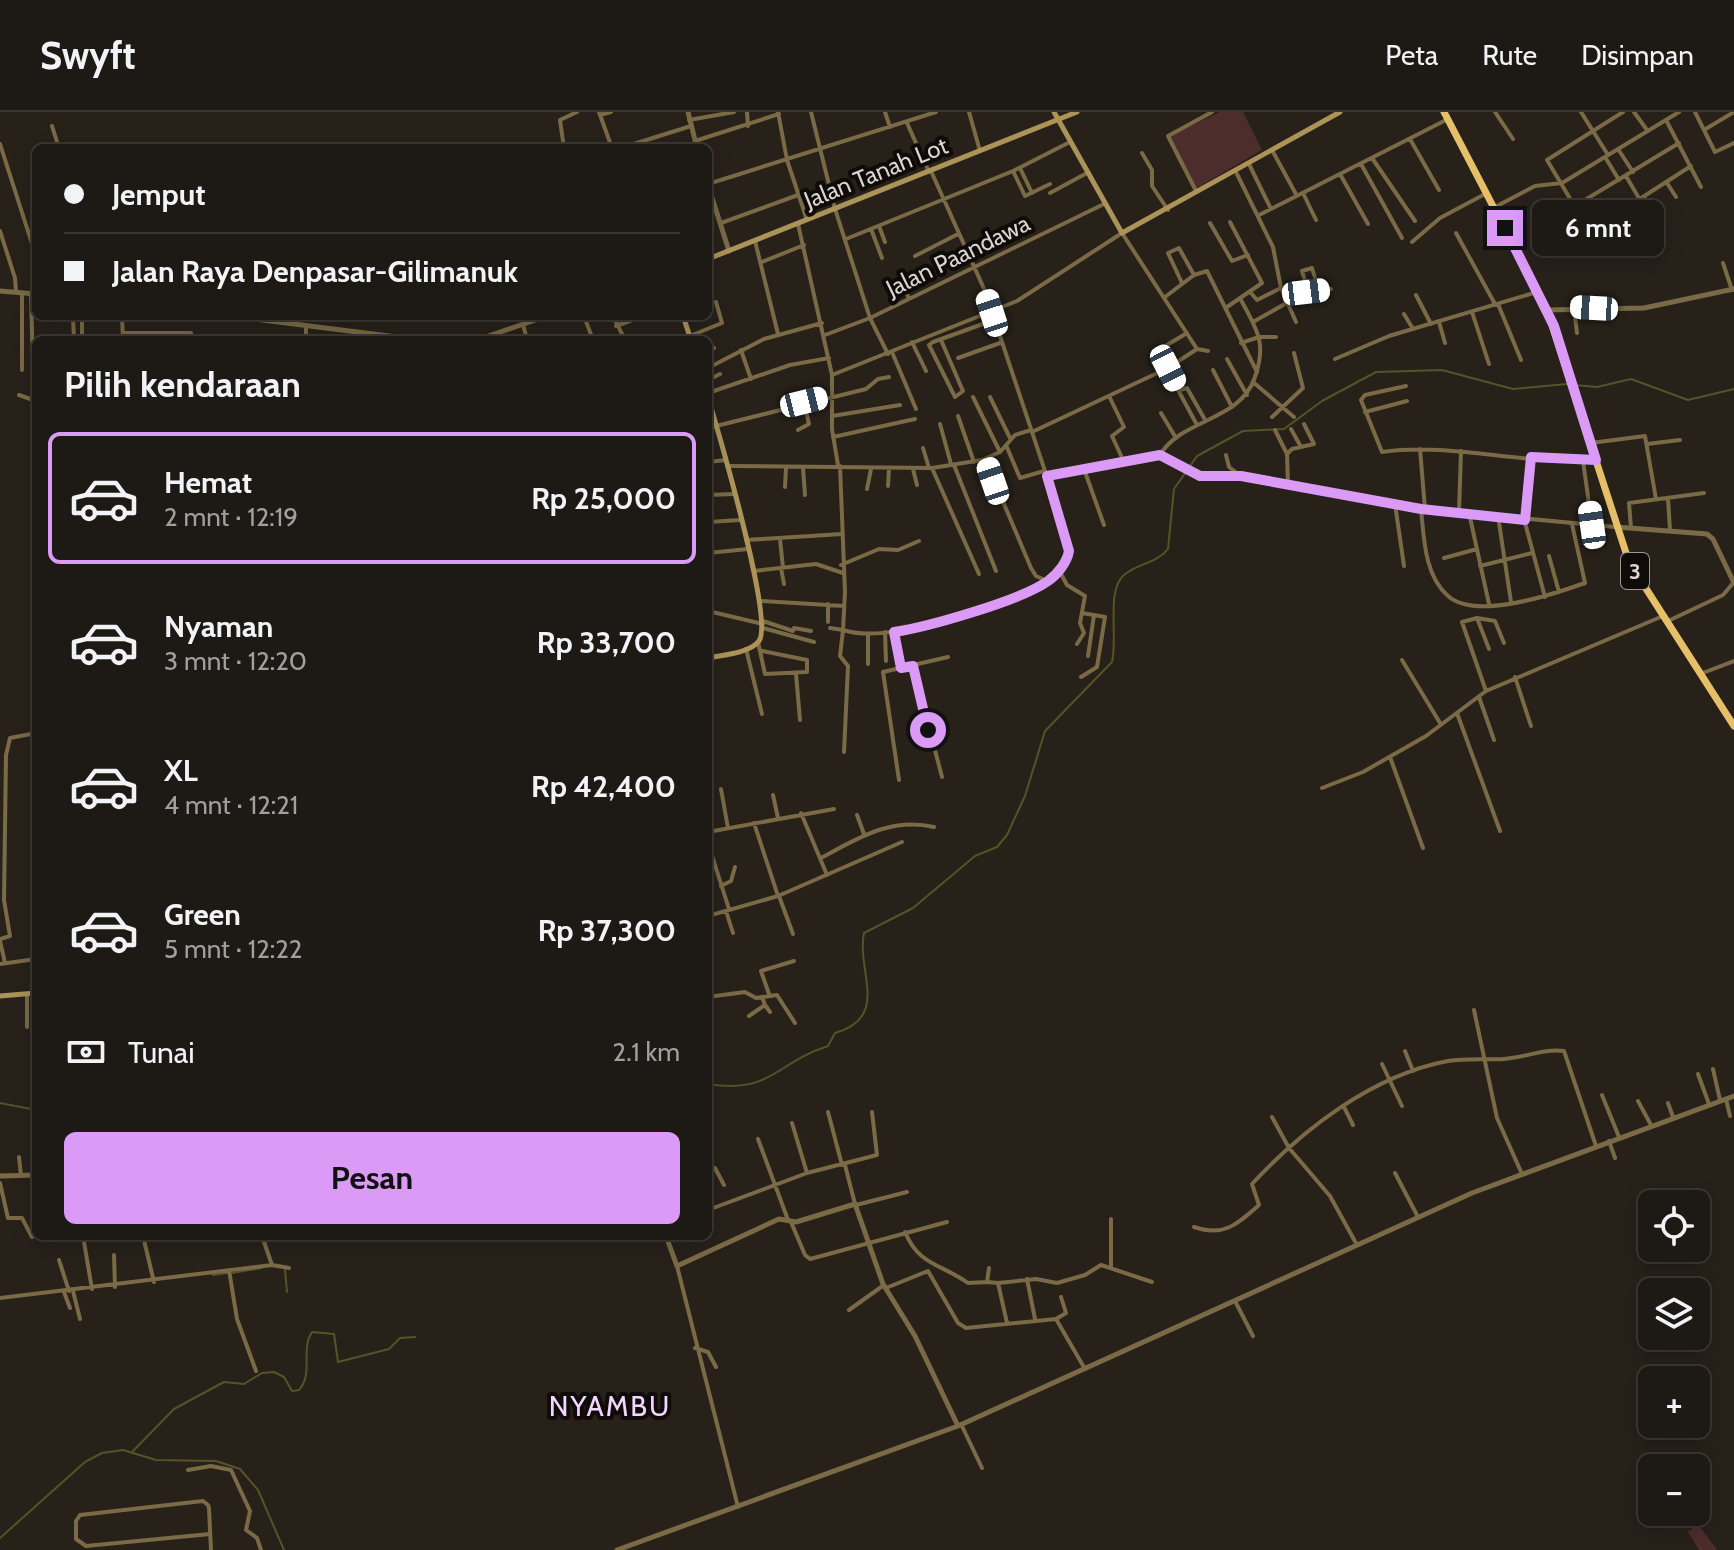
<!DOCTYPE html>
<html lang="id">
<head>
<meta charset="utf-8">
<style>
	body { margin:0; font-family:Cabin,sans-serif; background:#2a2622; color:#f1f3f6; height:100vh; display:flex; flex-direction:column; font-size:30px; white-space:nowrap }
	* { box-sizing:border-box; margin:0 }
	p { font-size:26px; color:#a0a0a0 }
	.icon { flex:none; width:44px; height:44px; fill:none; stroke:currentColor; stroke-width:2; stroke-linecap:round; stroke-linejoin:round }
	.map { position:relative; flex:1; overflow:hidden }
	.drawer { position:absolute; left:32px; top:224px; width:680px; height:904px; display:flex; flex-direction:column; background:#1d1914; border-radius:12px; box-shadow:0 4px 20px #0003,0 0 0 2px #3b3834 }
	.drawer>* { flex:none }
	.banner { position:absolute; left:32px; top:32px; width:680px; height:176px; border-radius:12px; box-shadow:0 4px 20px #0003,0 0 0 2px #3b3834; display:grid; align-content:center; height:176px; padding:0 32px; background:#1d1914 }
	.buttons { position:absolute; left:1638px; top:1078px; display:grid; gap:16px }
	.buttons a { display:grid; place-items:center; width:72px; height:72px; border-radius:12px; background:#1d1914; box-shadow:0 4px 20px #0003,0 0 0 2px #3b3834; font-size:40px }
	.end { position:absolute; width:36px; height:36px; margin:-18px; border:10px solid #da9af6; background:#111; box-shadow:0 0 0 4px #111 }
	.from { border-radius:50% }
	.bubble { position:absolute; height:56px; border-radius:12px; background:#1d1914; box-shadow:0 4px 20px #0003,0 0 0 2px #3b3834; font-size:26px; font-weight:700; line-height:56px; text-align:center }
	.car { position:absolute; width:24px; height:48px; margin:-24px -12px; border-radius:10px; box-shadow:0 0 6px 2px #0007; background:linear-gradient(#fff 24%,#345 0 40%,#fff 0 76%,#345 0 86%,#fff 0) }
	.banner b { display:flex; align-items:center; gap:28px; height:76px; font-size:30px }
	.banner b+b { border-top:2px solid #3b3834 }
	.banner i { width:20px; height:20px; background:#f1f3f6 }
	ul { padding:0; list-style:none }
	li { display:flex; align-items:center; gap:24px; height:132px; margin:0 16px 12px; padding:0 16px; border:4px solid transparent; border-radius:12px }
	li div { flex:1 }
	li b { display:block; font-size:30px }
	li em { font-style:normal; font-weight:700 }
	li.current { border-color:#da9af6 }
	li>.icon { width:72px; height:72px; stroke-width:1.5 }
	h2 { padding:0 32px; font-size:36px; line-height:96px }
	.pay { display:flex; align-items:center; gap:20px; height:88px; padding:0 32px; font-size:30px }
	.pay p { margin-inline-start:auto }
	.primary-button { display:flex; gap:16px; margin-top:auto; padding:16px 32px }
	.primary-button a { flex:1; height:92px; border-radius:12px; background:#da9af6; color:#111; font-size:32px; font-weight:700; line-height:92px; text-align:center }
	header { display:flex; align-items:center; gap:48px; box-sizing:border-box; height:112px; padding:0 40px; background:#1d1914; border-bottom:2px solid #3b3834 }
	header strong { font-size:38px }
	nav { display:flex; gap:44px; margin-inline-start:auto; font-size:28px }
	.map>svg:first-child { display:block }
	.green { fill:#4d2c2c }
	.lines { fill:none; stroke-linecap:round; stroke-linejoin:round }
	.stream { stroke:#535427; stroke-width:2 }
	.minor { stroke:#7a6a46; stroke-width:4 }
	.tertiary { stroke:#7a6a46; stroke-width:5 }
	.secondary { stroke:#ac9357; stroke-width:5 }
	.trunk { stroke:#e6c068; stroke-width:7 }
	.route { stroke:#da9af6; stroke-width:10 }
	.labels { text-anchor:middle; stroke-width:8; stroke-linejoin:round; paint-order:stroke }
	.shield { fill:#0e0b08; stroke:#9d9895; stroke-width:2 }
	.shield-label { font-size:22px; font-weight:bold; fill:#dad5d1 }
	.street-label { font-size:24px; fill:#dad5d1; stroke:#0e0b08 }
	.quarter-label { font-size:28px; letter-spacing:2px; fill:#f1d6fd; stroke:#0e0b08 }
</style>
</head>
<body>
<header>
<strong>Swyft</strong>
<nav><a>Peta</a><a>Rute</a><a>Disimpan</a></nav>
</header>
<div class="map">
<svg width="1734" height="1438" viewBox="0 0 1734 1438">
	<rect width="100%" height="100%" fill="#27211a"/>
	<!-- green -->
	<path class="green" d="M1220,0h23l19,38 -67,39 -26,-53z
		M1698,1412l19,26h-18l-11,-18z"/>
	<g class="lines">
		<!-- stream -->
		<path class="stream" d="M1574,273l23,2 34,-8 57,21 46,-11
			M708,972c64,10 67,-21 120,-38l7,-13c56,-16 21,-62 29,-100l49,-25 62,-52 22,-9 10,-12 18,-39 20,-65 67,-69c6,-25 -6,-72 12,-87 14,-12 32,-11 44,-26l6,-60 23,-33 46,-25 41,-2 38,-28 54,-29 66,-2 71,19 54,-5
			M0,991l36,7
			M285,1158l2,22
			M232,1161l29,-5
			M213,1163l14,-2
			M133,1339l41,-42 50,-27 20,2 18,-11 12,-1 10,5 8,14 7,-1c15,-17 1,-40 13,-58l22,2 4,28 51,-13 11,-11 15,-1
			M0,1426l85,-76 17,-9 21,-3 33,10 60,1 24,8 18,21 26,60"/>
		<!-- minor -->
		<path class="minor" d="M599,0l13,36
			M747,0l1,14
			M778,0l9,48 20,60
			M811,0l24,97 35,109 18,36
			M885,0l5,15
			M969,0l11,39
			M1495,0l18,27
			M1581,0l27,43
			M1623,0l-76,48 40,67h9l95,-61
			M1634,0l13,18
			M1695,0l20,40 19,-9
			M600,3l11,-3
			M689,8l45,-8
			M1666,8l35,67
			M907,11l22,49
			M52,14l7,22
			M1704,18l30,-18
			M1410,27l29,51
			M695,29l84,-27
			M0,32l36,112
			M564,36l-4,-28 17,-8
			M621,36l70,-22
			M1618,37l15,23
			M1272,38l25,46
			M1142,41l10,17v16l16,24
			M1605,45l14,23
			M1372,46l43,63
			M1249,52l22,45
			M1361,52l41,74
			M1020,56l12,25
			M1013,59l12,25 25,-12
			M1236,60l37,75 8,41 15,34
			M1340,62l28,50
			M1626,64l14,24
			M1667,71l9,14
			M708,72l228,-72
			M1196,79l-28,-55 44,-24
			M1050,81l37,-20
			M1303,81l13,27
			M1644,85l11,17
			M1575,94l104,-63
			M1495,95l40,-21 27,-3 117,-71
			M1259,103l189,-96
			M721,111l77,-28
			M1210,111l22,38 16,-6
			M798,112l34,151v54l6,36
			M879,114l6,16
			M871,117l11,29
			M0,119l15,47 1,14
			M1456,121l39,71
			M846,127l167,-68 55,-28
			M755,129l23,93
			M1412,130l28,-24 45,-24
			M915,144l43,-22
			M762,150l42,-17
			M1723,151l9,27
			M902,169l7,18
			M1182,171l-14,-30 11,-5 15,27
			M31,181l2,79
			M1251,181l6,7 24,-12
			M1286,181l30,-12 -4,-13 -10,3 4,13
			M1416,183l15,29
			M1165,185l29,-22 13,-4 50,101
			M1498,192l23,56
			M1227,195l35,-24 -32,-61
			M1574,197l3,24
			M1472,200l17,52
			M1404,202l9,15
			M44,204v3
			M73,204l1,24
			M82,204v24
			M122,204l1,24
			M584,204l9,24
			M613,204l12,24
			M1253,210l53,-30 25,-3
			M1439,210l6,21
			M523,212l4,16
			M306,213v15
			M616,214l27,-10
			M123,221h68
			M1187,221l-30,18 40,74
			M825,223l45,-17 234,-114
			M690,224l32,-13 -6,-21
			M941,228l22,51 -8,6 -26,-52 4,-3 61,-22
			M912,230l14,29
			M1241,231l18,-6h17
			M741,238l10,29
			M892,240l24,57
			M708,241l6,-5
			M958,246l42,-15
			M1227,247l20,36
			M1335,247l54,-23 148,-44
			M708,256l56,-29 58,-16
			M22,258v-77
			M1213,258l19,37
			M832,263l185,-74 105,-68 75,116 11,2
			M708,268l12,-6
			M1253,270l41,35
			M1406,274l-41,9 -4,5 21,52c72,-10 142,14 214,8
			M1180,278l7,-2 17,30
			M708,281l82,-28 39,-7
			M19,283l17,6
			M973,285l27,55
			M990,285l20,41
			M1110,286l14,29 -12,9 12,26
			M1365,300l42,-11
			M1161,301l15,25
			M832,304l68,-11
			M958,304l16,46
			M1272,305l31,-29 -9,-35
			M940,312l11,40
			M708,316l158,-39 12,-10 11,-2
			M1291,317l10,18
			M798,318l11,-6 -5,-22
			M1275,318l12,24 1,30
			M1032,320l136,-64 29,-19
			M833,325l82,-18
			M1591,331l54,-7 11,63
			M1647,332l33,-4
			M1006,333l14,33 24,-7
			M923,336l6,20
			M1420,337l5,60
			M1287,342l5,-5 22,-5 -10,-20
			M1160,343l40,21h41l184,33 190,18
			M1226,343l3,12 12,9
			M985,347l46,109 5,8 11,5
			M1583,349l9,64
			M708,350l18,-2
			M954,353l42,106
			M727,354l205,2 50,-8 18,-8 15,-17 16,-5
			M840,354l5,126 -2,38c45,15 162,-24 203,-48 9,-5 15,-15 21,-23v-22l-82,-246 -54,-120
			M803,356l2,27
			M932,356l47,106
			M913,357l4,16
			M1084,357l20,56
			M1047,364l113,-21c22,-37 80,-33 95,-78 12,-34 2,-47 -14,-77
			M888,374l1,-17
			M785,375l1,-19
			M867,377l4,-20
			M708,383l26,-1
			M1668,386l2,32
			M1395,392l9,62
			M1421,397c3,28 3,66 27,87 28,25 106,-2 137,-13l-13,-59
			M1459,400l2,-61
			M1469,401l20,91
			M1498,404l13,86
			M1524,407l21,78
			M1525,407l6,-62
			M708,410l32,-2
			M1631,416l-2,-25 75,-10
			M780,427l3,29
			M746,428l96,-6
			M708,441l40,-4
			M1549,444l10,36
			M1444,446l33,-9
			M841,453l38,-16 19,1 21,-9
			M1480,454l52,-13
			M781,456l3,16
			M1059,458l8,15 18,11 -5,27 4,10 -7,11
			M754,459l62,-7 27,9
			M760,489l84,5
			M708,499l55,13
			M1477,506l12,31
			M763,509l30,10 1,-3 17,3
			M1668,509l55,-26 11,-13
			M828,510v-18
			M763,516l51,14
			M830,516l13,2 -3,26 8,10 -4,86
			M885,520l1,29
			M894,520l7,36
			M758,530l7,32 42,-2v-12l-45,-9
			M746,537l16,65
			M1088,544l6,-41
			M1402,548l38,63
			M868,552v-30
			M913,554l29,111
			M796,562l4,46
			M1700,562l34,-13
			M1081,565l16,-10 8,-50 -23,-4
			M1515,565l16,49
			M1486,579l-24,-69 15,-4 18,3 9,22
			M1479,585l15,43
			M1457,601l43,118
			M1390,645l33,91
			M899,668l-16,-108 65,-15
			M1322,676l41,-16 63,-36 60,-45 177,-75
			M721,677l7,39
			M773,683l5,23
			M801,701l26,62
			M857,703l7,19
			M754,711l24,73
			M708,720l126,-23
			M708,731l21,66
			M821,746c37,-20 70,-41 113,-31
			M721,774l10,-5 4,-14
			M779,784l14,38
			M726,799l7,22
			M708,804l70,-20 124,-54
			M0,827l10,-3 -6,-36 2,-145 4,-17 26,-5
			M0,829l5,22
			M0,852l36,-5
			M32,881l4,14
			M769,882l-8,-23 33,-10
			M708,885l37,-5 11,6 21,-3 18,28
			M765,893l5,7
			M1474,898l23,108 25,56
			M749,904l16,-11 -3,-8
			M27,915v-33
			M1405,939l8,20
			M1382,952l20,42
			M1713,957l7,31
			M1698,962l11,30
			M1602,983l17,42
			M1726,987l4,17
			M1638,989l13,24
			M1668,991l5,14
			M1344,995l9,18
			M828,1000l14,53
			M1272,1005l17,31 41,48 27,49
			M792,1011l15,50
			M758,1027l30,81
			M1609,1029l6,17
			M34,1040l1,23
			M19,1045l2,19
			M845,1053l10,39
			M708,1056h7l9,17
			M1395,1061l23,44
			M0,1071l8,35h14l10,19
			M856,1093l51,-13
			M708,1098l99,-37 70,-18 -5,-43
			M791,1110l14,33 5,4 137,-37
			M1194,1115c30,10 42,-2 65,-22l-7,-21c51,-55 121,-109 196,-123 19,-3 37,-1 56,-2 19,-1 41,-11 60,-8l32,95
			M905,1120c14,34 37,32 63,51l19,-1
			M83,1124l9,53
			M143,1124l11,46
			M262,1124l10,29
			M114,1143l1,32
			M59,1148l10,31
			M677,1154l61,241
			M1111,1155v-48
			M989,1156l-2,14 11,1 9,40
			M229,1158l8,49 19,52
			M1027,1167l8,40
			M998,1171l38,-4 21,4 28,-8 16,-10 51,17
			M886,1176l42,-17 30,52 8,5 90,-9 29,50
			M73,1179l7,28
			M64,1180l6,16
			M0,1186l272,-33 17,3
			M1235,1189l18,35
			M849,1198l35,-25
			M1056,1207l10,-6 -5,-16
			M695,1236l13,4 8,15
			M961,1312l21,44
			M188,1358l23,-4 20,4 19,41 -4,19 11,8 4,12
			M210,1422l-124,12 -10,-7v-18l4,-6 123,-14 5,4 1,3 2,42"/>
		<!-- tertiary -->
		<path class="tertiary" d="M688,0l9,36
			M708,73l21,66
			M0,179l36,3
			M1547,198l97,-2 90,-19
			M230,204l191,24
			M477,228l70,-24
			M1616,415l91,7 6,5 21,44
			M0,1064l36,-1
			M666,1124l11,30 102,-47 17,3 59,-18 28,80 32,52 43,90
			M617,1438l341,-124 514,-233 262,-97"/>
		<!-- secondary -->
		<path class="secondary" d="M1054,0l68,121 218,-121
			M708,147l369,-147
			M683,204l8,24
			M708,285c10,34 66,223 51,244 -9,12 -37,14 -51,17
			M0,884l36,-3"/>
		<!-- trunk -->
		<path class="trunk" d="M1444,0l103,198 82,252 105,164"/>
	</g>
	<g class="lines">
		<!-- route -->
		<path class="route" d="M928,618l-15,-64 -12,2 -7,-36c34,-5 128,-32 154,-51 10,-7 19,-19 21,-30l-22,-75 113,-21 40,21h41l180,33 104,11 6,-63 65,3 -42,-134 -49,-98"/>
	</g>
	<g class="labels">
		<!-- shield labels -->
		<rect class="shield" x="1621" y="441" width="28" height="36" rx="6"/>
		<g class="shield-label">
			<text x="1635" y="467">3</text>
		</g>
		<!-- street labels -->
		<g class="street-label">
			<text transform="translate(876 61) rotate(-22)" y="8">Jalan Tanah Lot</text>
			<text transform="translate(958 144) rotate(-26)" y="8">Jalan Paandawa</text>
		</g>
		<!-- quarter labels -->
		<g class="quarter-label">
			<text x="610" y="1304">NYAMBU</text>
		</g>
	</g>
</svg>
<div class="buttons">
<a><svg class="icon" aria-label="locate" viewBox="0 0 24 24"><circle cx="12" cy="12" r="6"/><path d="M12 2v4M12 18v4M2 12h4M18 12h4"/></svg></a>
<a><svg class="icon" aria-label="layers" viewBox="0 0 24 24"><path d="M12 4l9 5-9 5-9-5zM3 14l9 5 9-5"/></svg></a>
<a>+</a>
<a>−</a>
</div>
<i class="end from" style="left:928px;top:618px"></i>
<i class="end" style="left:1505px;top:116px"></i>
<div class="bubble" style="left:1532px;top:88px;width:132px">6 mnt</div>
<i class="car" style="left:1306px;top:180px;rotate:83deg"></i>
<i class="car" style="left:1594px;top:196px;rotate:273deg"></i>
<i class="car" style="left:992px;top:201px;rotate:342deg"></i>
<i class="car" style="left:1168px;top:256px;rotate:153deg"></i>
<i class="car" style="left:804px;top:290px;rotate:76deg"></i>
<i class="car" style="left:993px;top:369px;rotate:341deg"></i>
<i class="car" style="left:1592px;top:413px;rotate:352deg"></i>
<div class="banner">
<b><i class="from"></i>Jemput</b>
<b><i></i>Jalan Raya Denpasar-Gilimanuk</b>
</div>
<section class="drawer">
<h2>Pilih kendaraan</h2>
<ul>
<li class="current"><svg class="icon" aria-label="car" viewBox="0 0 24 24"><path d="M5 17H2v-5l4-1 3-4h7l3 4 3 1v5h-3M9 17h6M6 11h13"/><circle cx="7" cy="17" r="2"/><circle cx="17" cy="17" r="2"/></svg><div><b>Hemat</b><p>2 mnt · 12:19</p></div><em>Rp 25,000</em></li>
<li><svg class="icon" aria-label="car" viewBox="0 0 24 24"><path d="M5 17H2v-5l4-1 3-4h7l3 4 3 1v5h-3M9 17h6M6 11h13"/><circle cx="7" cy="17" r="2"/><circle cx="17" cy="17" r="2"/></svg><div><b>Nyaman</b><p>3 mnt · 12:20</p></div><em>Rp 33,700</em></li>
<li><svg class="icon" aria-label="car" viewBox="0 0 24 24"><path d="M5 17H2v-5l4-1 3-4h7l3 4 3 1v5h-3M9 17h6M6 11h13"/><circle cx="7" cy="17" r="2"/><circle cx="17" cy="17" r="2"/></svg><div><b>XL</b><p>4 mnt · 12:21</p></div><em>Rp 42,400</em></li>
<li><svg class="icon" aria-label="car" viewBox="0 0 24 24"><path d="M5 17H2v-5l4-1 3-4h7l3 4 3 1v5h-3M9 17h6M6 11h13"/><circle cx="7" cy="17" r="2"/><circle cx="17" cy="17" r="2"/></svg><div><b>Green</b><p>5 mnt · 12:22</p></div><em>Rp 37,300</em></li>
</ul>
<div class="pay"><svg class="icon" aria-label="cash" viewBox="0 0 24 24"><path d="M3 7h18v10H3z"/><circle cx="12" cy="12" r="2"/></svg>Tunai<p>2.1 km</p></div>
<div class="primary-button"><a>Pesan</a></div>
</section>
</div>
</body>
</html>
